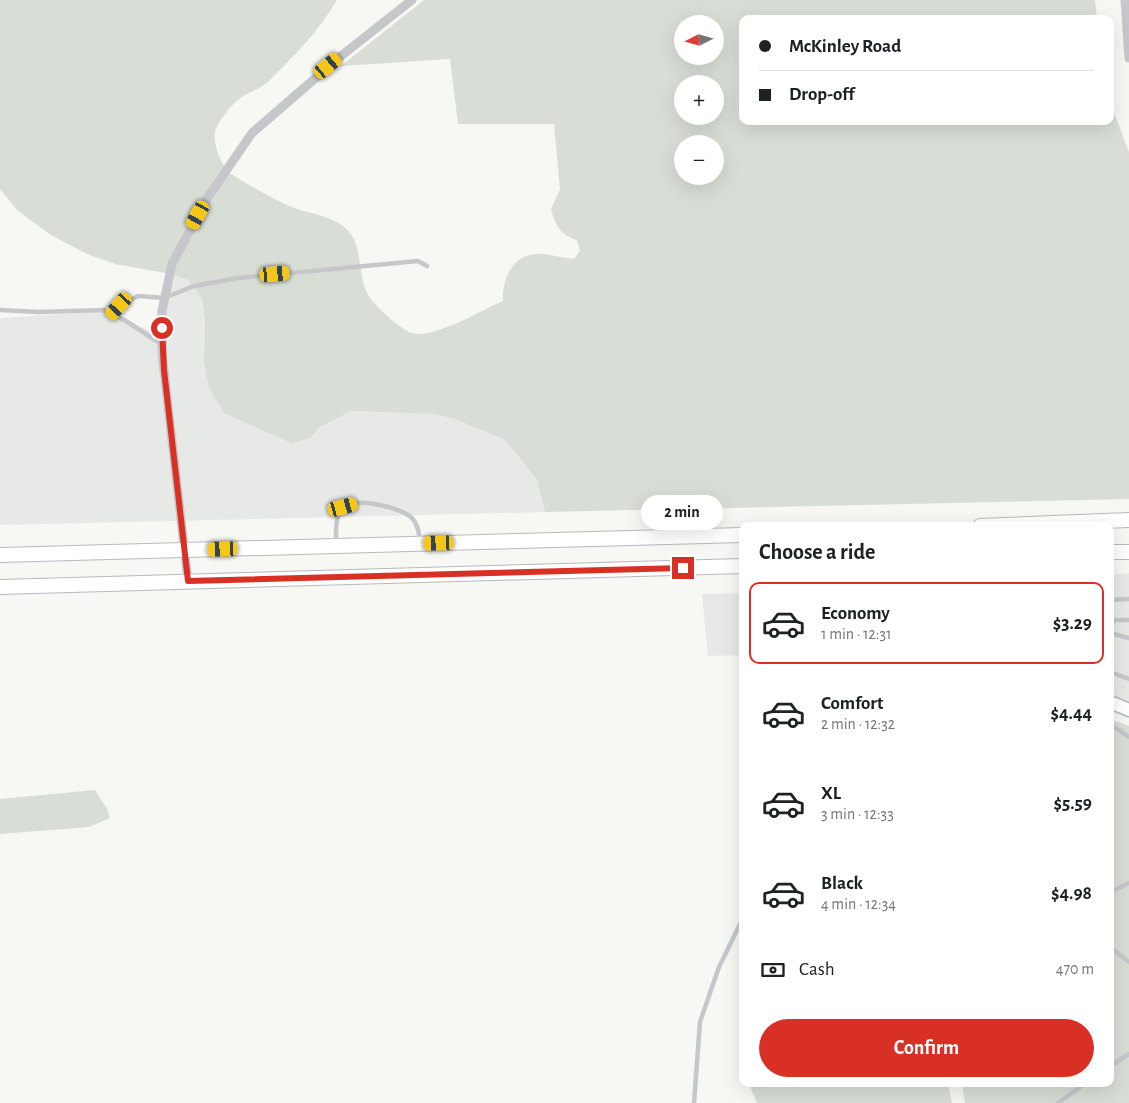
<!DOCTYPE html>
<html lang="en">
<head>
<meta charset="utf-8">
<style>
	body { margin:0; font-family:"Alegreya Sans",sans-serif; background:#f2f2f2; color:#202124; height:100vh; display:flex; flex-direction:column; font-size:19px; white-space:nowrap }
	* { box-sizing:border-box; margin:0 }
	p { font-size:16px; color:#757577 }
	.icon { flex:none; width:28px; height:28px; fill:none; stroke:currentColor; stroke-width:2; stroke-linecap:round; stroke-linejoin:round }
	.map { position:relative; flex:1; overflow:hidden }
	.sheet { position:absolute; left:739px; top:522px; width:375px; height:565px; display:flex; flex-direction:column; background:#fff; border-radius:10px; box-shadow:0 5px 20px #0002 }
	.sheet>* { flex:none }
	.banner { position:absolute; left:739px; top:15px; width:375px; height:110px; border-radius:10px; box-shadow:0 5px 20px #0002; display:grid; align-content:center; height:110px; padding:0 20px; background:#fff }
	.needle { width:32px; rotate:264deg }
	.tools { position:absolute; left:674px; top:15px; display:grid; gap:10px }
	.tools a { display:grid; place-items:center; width:50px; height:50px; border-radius:50%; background:#fff; box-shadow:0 5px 20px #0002; font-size:25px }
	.end { position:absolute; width:22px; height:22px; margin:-11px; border:6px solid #d93025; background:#fff; box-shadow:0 0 0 2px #fff }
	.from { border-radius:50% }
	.bubble { position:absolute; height:35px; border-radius:18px; background:#fff; box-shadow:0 5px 20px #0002; font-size:16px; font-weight:700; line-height:35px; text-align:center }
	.car { position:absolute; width:15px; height:30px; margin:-15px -8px; border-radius:6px; box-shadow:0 0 4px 1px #0007; background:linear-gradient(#f5c518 24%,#345 0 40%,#f5c518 0 76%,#345 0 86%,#f5c518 0) }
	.banner b { display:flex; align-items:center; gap:18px; height:48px; font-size:19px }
	.banner b+b { border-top:1px solid #e0e0e0 }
	.banner i { width:12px; height:12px; background:#202124 }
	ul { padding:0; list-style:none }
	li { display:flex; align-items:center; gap:15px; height:82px; margin:0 10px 8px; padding:0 10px; border:2px solid transparent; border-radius:10px }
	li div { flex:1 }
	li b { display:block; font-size:19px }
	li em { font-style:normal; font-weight:700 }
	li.active { border-color:#d93025 }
	li>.icon { width:45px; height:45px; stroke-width:1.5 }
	h2 { padding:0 20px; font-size:22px; line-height:60px }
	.pay { display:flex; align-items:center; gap:12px; height:55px; padding:0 20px; font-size:19px }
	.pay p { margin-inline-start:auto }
	.button { display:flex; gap:10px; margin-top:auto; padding:10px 20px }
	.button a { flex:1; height:58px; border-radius:30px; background:#d93025; color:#fff; font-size:20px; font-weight:700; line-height:58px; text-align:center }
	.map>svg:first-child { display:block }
	.built { fill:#e7e9e7 }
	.green { fill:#d8ded5; fill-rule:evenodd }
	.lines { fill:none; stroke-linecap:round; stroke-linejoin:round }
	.secondary-casing { stroke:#b5b9bd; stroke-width:15 }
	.primary-casing { stroke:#b6b9bd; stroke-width:16 }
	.lane { stroke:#c5c7cb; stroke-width:4.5 }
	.street { stroke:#c5c7cb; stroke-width:9 }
	.secondary { stroke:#fff; stroke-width:12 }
	.primary { stroke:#fff; stroke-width:14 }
	.route { stroke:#d93025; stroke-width:6 }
</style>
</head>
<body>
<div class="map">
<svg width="1129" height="1103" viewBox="0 0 1129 1103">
	<rect width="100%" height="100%" fill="#f7f7f4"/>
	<!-- built -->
	<path class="built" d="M171,274l17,6 14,18 3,22 -1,42 5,27 15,24 86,25 10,-11 31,-16 83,3 21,5 50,21 32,40 8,32 -545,13v-207l109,-7 49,24z
		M1129,573v130l-19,-7v-121z
		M742,593v62l-34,1 -6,-62z"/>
	<!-- green -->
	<path class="green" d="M0,0h337c-18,31 -43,56 -68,81 -7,7 -18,10 -26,15 -10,7 -25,24 -28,36 -2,12 5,30 13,39 6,7 55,33 66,37 17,6 34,7 49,18 21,16 14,46 24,67 5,11 33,36 44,40 22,7 72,-24 92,-32 -1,-20 8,-45 32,-47 12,-1 27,4 39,5l6,-8 -3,-11c-16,-4 -23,-17 -26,-31l9,-20 -6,-65h-96l-8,-65 -109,7 83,-66h671l2,19h-355v102h368v-19l19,50v347l-584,13 -8,-32 -32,-40 -50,-21 -21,-5 -83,-3 -31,16 -10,11 -19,5 -67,-30 -15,-24 -5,-27 1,-42 -3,-21 -14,-19 -17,-6 -56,-10 -28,-10 -36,-19 -33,-24 -18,-22zM682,24h33v32h-33zM682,84h33v32h-33zM682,144h33v32h-33z
		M1110,719l19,7v377h-164l-3,-19h148z
		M95,790l12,19 3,9 -21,9 -89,7v-35z
		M749,1084h199l4,19h-195z"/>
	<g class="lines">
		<defs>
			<path id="secondary" d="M1110,702l19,8"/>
			<path id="primary" d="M980,526l149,-6
				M1110,552h19
				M0,555l742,-20
				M0,587l742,-21"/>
		</defs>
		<!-- secondary casing -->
		<use href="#secondary" class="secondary-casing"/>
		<!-- primary casing -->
		<use href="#primary" class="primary-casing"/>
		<!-- lane -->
		<path class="lane" d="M0,310l39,2 65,-2 22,11 35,23
			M113,313l6,-7 19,-10 26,2 30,-12 44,-8 180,-17 9,5
			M336,544c0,-10 -1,-22 3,-31 8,-20 60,-6 72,4 7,7 8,16 9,25
			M1110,600l19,-1
			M1110,630l4,-10h15
			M1110,633l19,5
			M1110,672l19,7
			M1110,724l19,13
			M1110,892l19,-9
			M1110,947l19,15
			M1110,1066l19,-12
			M694,1103l6,-81 19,-55 23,-47
			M1058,1103l26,-19"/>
		<!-- street -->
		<path class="street" d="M1125,0l4,58
			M188,581l-26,-228v-42l10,-47 36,-67 44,-64 89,-77 71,-56"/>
		<!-- secondary -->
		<use href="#secondary" class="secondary"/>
		<!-- primary -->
		<use href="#primary" class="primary"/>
	</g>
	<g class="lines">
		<!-- route -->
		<path class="route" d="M162,328l2,42 24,211 495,-13"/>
	</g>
</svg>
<div class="tools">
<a><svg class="needle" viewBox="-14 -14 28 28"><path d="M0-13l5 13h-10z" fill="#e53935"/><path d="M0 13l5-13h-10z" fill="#757577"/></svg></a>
<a>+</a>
<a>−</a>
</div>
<i class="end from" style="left:162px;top:328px"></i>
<i class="end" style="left:683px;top:568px"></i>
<div class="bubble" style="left:641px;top:495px;width:82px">2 min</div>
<i class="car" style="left:328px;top:66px;rotate:50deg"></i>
<i class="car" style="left:198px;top:215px;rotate:209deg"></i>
<i class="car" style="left:275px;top:274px;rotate:85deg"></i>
<i class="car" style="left:119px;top:306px;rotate:222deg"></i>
<i class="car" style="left:343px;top:507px;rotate:75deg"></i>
<i class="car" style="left:439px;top:543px;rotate:268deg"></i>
<i class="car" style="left:223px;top:549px;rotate:268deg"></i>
<div class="banner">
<b><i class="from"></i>McKinley Road</b>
<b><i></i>Drop-off</b>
</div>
<section class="sheet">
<h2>Choose a ride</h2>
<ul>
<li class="active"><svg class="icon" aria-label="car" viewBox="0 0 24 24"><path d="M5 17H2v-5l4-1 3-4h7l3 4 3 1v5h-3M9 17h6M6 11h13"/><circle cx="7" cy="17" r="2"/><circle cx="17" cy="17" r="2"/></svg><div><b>Economy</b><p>1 min · 12:31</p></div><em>$3.29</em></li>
<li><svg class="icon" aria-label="car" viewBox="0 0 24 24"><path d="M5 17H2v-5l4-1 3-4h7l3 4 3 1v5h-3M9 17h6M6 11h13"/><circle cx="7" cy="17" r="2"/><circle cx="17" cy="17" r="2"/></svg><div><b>Comfort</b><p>2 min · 12:32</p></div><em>$4.44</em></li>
<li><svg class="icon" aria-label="car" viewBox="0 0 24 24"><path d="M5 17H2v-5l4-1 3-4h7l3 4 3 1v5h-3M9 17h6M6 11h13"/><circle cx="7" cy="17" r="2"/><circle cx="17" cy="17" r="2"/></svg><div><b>XL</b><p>3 min · 12:33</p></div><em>$5.59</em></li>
<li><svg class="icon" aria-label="car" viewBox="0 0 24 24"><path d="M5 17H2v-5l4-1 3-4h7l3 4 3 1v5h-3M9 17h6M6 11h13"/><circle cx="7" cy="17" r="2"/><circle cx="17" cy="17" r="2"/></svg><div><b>Black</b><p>4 min · 12:34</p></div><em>$4.98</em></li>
</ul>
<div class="pay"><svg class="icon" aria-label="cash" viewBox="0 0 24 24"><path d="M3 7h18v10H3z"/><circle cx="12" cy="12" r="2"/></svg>Cash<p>470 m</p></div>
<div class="button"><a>Confirm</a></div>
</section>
</div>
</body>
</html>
